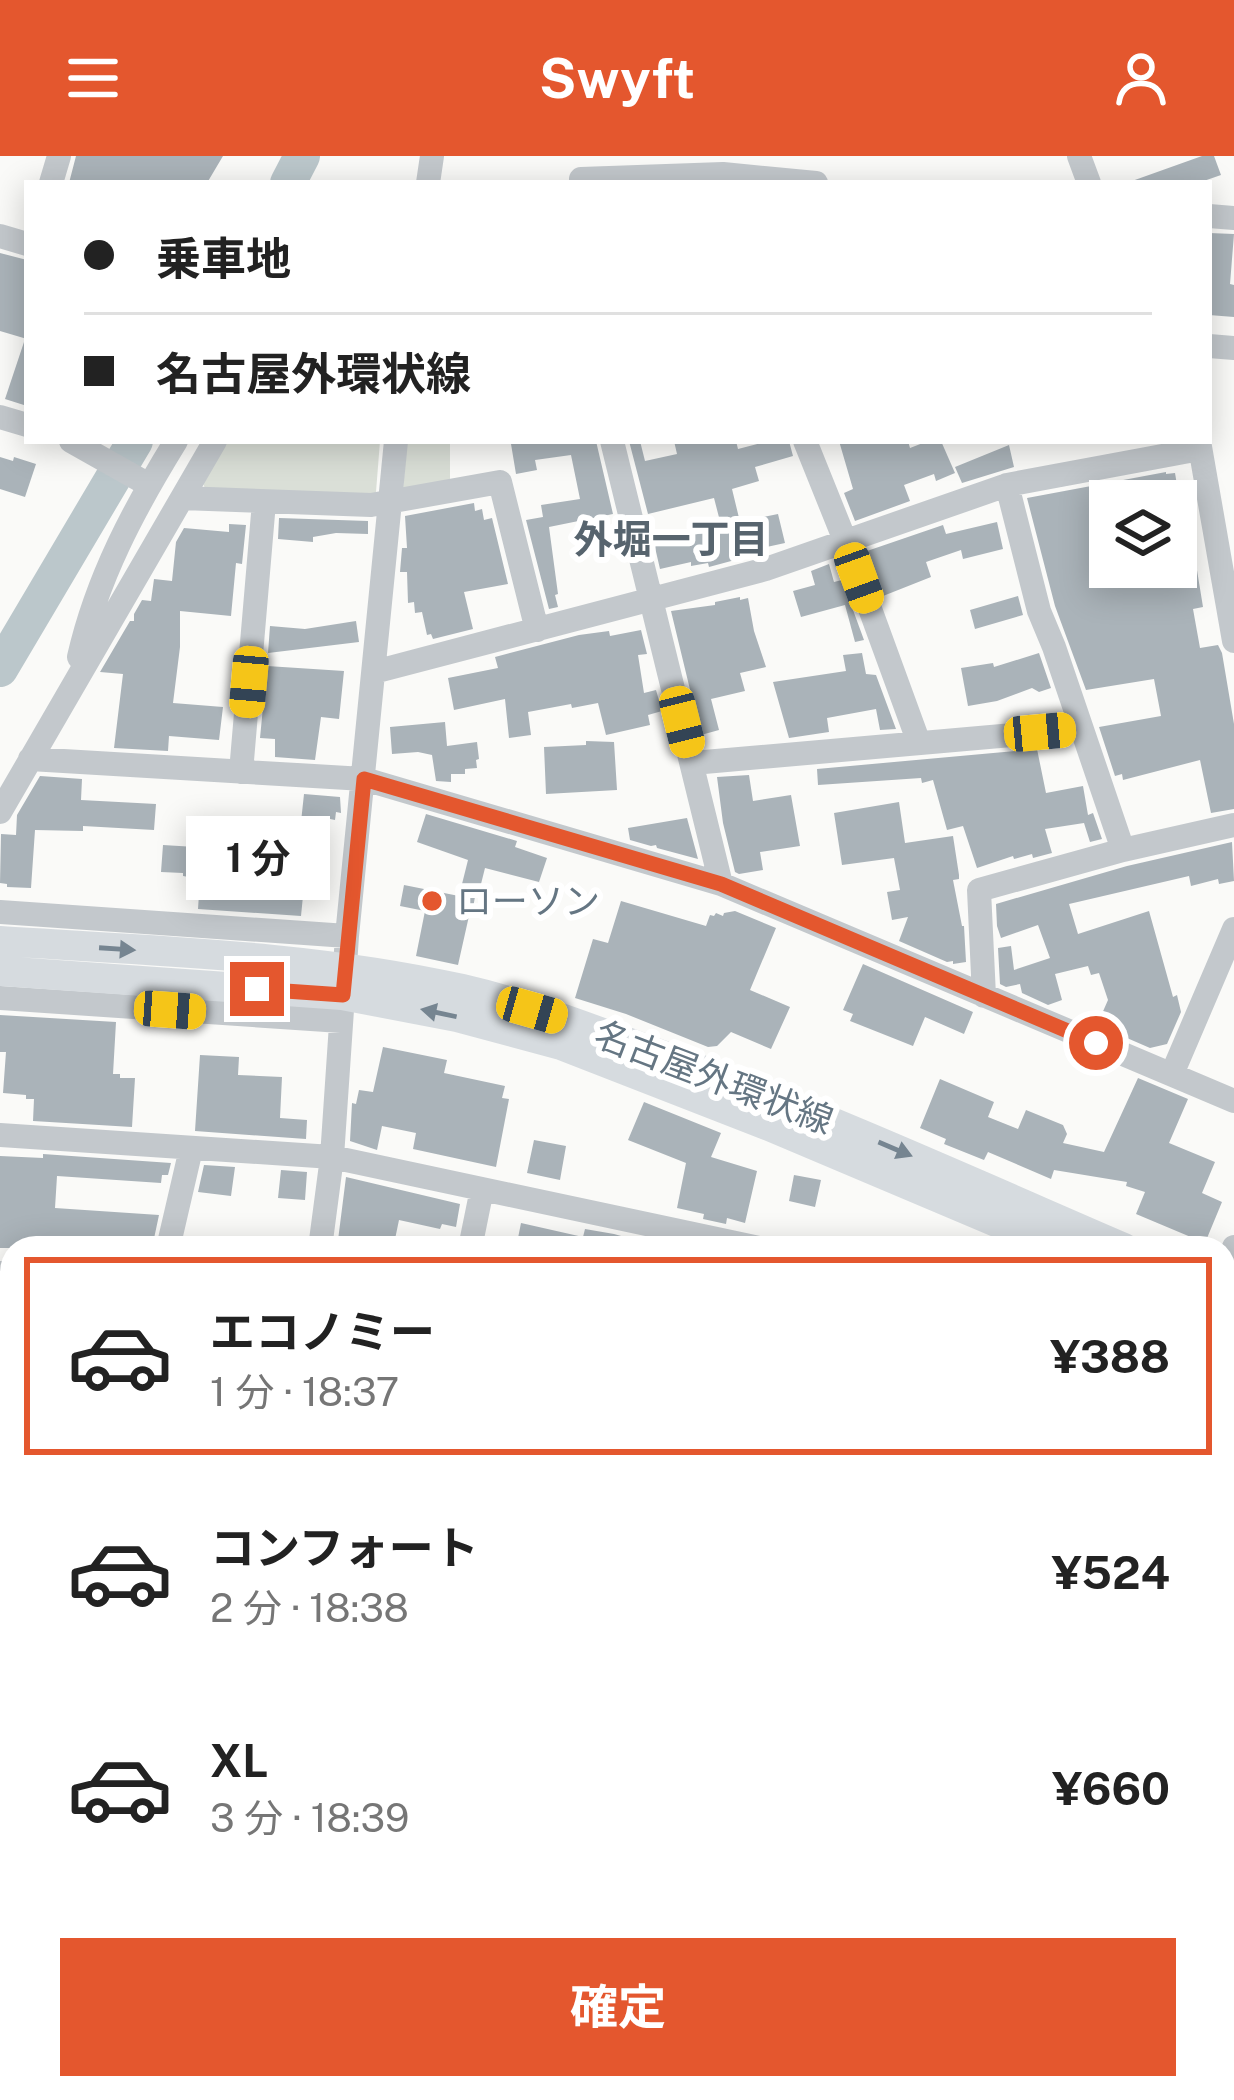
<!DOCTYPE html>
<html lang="ja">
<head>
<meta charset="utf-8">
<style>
	body { margin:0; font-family:"Public Sans","Noto Sans JP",sans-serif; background:#f2f2f2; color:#222; height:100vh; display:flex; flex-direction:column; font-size:45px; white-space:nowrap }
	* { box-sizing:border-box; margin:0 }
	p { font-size:39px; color:#767676 }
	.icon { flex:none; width:66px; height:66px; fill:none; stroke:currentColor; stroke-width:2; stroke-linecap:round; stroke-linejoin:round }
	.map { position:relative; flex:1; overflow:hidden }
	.side { position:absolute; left:0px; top:1080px; width:1236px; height:864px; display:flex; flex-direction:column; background:#fff; border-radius:36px 36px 0 0; box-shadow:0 6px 30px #0003 }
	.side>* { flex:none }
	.top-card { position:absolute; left:24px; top:24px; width:1188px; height:264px; border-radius:0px; box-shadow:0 6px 30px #0003; display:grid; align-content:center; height:264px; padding:0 60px; background:#fff }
	.buttons { position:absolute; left:1089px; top:324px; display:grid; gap:24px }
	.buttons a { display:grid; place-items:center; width:108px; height:108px; border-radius:0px; background:#fff; box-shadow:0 6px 30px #0003; font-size:60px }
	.end { position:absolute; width:54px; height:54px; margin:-27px; border:15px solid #e4572e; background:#fff; box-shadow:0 0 0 6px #fff }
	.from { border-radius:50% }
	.bubble { position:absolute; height:84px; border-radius:0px; background:#fff; box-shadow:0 6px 30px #0003; font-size:39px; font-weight:700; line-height:84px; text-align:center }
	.car { position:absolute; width:36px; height:72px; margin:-36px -18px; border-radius:15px; box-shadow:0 0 9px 3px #0007; background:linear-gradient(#f5c518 24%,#345 0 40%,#f5c518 0 76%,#345 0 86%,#f5c518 0) }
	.top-card b { display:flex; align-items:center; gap:42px; height:114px; font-size:45px }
	.top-card b+b { border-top:3px solid #e0e0e0 }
	.top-card i { width:30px; height:30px; background:#222 }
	ul { padding:21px 0 0; list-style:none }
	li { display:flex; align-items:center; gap:36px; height:198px; margin:0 24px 18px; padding:0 36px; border:6px solid transparent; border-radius:0px }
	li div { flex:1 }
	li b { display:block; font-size:45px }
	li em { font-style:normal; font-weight:700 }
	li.selected { border-color:#e4572e }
	li>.icon { width:108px; height:108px; stroke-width:1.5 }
	.primary-button { display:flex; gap:24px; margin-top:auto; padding:24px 60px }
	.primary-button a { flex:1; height:138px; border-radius:0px; background:#e4572e; color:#fff; font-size:48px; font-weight:700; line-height:138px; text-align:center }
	header { display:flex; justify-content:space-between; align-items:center; height:156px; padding:0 60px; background:#e4572e; color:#fff; font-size:54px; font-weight:700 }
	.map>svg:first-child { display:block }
	.green { fill:#dadfd7 }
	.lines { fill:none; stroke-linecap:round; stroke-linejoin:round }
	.river { stroke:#bbc7cb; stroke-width:36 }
	.building { fill:#aab3b9; fill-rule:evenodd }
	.minor { stroke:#c3c8cc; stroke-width:24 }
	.major { stroke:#d6dbdf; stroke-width:30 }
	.oneway { fill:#768591 }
	.route { stroke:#e4572e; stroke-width:15 }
	.poi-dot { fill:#e4572e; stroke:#fff; stroke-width:4.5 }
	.labels { text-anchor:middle; stroke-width:12; stroke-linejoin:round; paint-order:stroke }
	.poi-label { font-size:36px; fill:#657683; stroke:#fff; text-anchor:start }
	.street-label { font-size:36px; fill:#657683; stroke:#fff }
	.neighbourhood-label { font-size:39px; font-weight:bold; fill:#57646e; stroke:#fff }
</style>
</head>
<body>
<header><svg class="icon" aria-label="menu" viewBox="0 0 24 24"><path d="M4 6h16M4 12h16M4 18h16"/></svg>Swyft<svg class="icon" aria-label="person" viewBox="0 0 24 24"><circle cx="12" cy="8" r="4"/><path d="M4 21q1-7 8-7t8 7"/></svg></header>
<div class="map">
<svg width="1234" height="1944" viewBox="0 0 1234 1944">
	<rect width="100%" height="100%" fill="#fafaf8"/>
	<!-- green -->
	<path class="green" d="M226,285h154l-4,51 -4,3 -166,-5 -4,-8z
		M407,285h43v42l-47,6z"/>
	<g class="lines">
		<!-- river -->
		<path class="river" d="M288,27l14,-27
			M0,513l135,-228"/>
	</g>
	<!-- building -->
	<path class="building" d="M76,0h147l-16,27h-138z
		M1202,0h12l7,19 -23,8h-65l-1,-2z
		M1209,77l25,1 -4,50 4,1v32l-25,-2z
		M0,97l27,7v79l-27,-8z
		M24,186l3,1v63l-22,-7z
		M530,285h66l17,73 -64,13 9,67 -3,1 3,12 -9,2 -23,-89 17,-3 -2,-12 39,-6 -9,-44 -36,5 2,10 -21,4 -5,-30z
		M629,285h11l5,20 32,-7 -3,-13h62l2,8 31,-8h20l4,15 -38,11 4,14 -27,8 8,33 38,-8 7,29 -32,7 1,2 -9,2 1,3 -37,10 -1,-4 -17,3v-4l-31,7 -6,-26 68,-14 -8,-31 -66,16z
		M839,285h69l2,7 18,-7h13l14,32 -19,8 -2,-7 -30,11 6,16 -55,20 -11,-28 9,-4z
		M1009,289l5,22 -52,16 -7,-16z
		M0,301l13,4 1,-4 22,7 -11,33 -25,-8z
		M1166,316v2l9,-1 2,12 13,-2 6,37 -7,1 14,86 -10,2 7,39 18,-3 4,8 12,71v85l-23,4 -11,-53 -77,20 -1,-6 -7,2 -16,-49 62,-11 -7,-37 -68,11 -31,-84 -28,-108zM1107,345h69v66h-66v-49z
		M474,347l1,8 7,-2 2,11 8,-2 16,66 -44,8 9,37 -40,10 -2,-5 -4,1 -5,-23 -7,1 -1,-11 -6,1 -1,-31h-7l2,-24h5l-2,-32z
		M279,362l89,3v13l-32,-1 -23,4v5l-35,-3z
		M997,366l6,27 -40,10 -2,-9 -35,12 5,15 -48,19 -16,-45 76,-26 3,9z
		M229,368l17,1 -4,39 -6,-1 -5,53 -51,-5v36l-7,56 50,4 -4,33 -50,-4 -1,15 -54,-3 9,-74 -23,-2 30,-51h4v-7l8,-14 9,1 3,-22 18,2 4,-39 8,-14 45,4z
		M829,408l5,18 8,-2 22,60 -9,2 -10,-37 -44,12 -8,-26 22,-6 -4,-14z
		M1018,440l5,19 -48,14 -5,-19z
		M740,441v3l8,-2 6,33 12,36 -26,6 5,18 -34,8 8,31 -18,5 -30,-124 44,-6v-3z
		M356,465l3,21 -91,11 2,-27 35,3z
		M641,474l6,24 -9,1 6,38 12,-3 6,21 -14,4 2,10 -44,10 -8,-32 -26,5 -1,-4 -43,8 3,23 -22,3 -4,-39 -51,11 -6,-32 50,-10 -3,-11 84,-22 30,-4 1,5z
		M862,497l4,21 10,1 20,54 -16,1 -4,-21 -49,9 2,14 -40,6 -16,-56 73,-11 -3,-16z
		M1039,497l12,35 -12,4 -7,-4 -35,13 -29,5 -7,-38 32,-5 1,4z
		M267,510l77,5 -5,48 -18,-2 -6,43 -40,-3v-18l-15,-1z
		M445,566l2,24 30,-4 2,17 -3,1 1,8 -12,1v5h-14v8l-15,-1 -4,-26 -14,-3 -26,2 -2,-27z
		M586,585l28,1 3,48 -71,4 -2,-47 42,-2z
		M1037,593l9,44 37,-7 5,29 5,-2 9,26 -12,3 -6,-19 -39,6 7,24 -19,5 -1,-4 -18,5 -1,-3 -36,12 -14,-42 -16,4 -14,-50 -11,3 -1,-5 -103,7 -1,-16z
		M749,619l4,26 38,-6 9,51 -40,6 3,18 -24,4 -4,-2 -12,-49 -6,-46z
		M40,620l42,3 -1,21 75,4 -2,26 -71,-4v5l-48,-1 -4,58 -24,-1v-3l-7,-1 1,-49 15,1 1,-20z
		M304,638l36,3 1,16 -5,-1 -1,8 -5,-1 -1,5 -28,-2z
		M899,646l6,41 48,-7 6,39v4l-6,1 9,46h2l2,36 -13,2v-3l-6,1 -48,-21 9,-24 -16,3 -5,-28 13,-2 -6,-32 -52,7 -8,-52z
		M426,658l91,27 -2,6 32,11 -8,24 -54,-14 -6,24 -3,-1 -3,17 -2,-1 -13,58 -42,-9 9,-45 -25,-5 4,-21 55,11 9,-36 -51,-18z
		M687,662l11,41 -41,-11 -1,-3 -5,1 -21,-6 -2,-12z
		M1232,686l2,39 -15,3 -1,-5 -27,7 -2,-10 -120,28 9,30 71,-23 24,86 4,-2 4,17 -14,32 -17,4 -53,-23 11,-25 -9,-27 -8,2 -3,-9 -33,8 7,26 -14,5 -26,-12 -2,-9 -14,3 -6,-3 -2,-36 13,-2 3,24 36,-12 -12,-33 -37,13 -4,-12 -1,-22 131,-38z
		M163,689l143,9 -2,21 11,1 -2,20h-10l-2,20 -103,-7 2,-30 -17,-3v-3l-22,-1z
		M621,745l85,25 4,-11 4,1 2,-3 7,3 1,-3 11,-2 41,17 -26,62 40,17 -19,42 -40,-17 -14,14 -9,1 -82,-33 -51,-16 18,-59 15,4z
		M863,808l110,48 -9,22 -39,-17 -12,29 -63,-25 3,-7 -10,-4z
		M0,859l116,7 -3,52h7v4h15l-3,49 -99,-6 1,-22h-8v-4l-23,-2 3,-41h-6z
		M383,891l64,13 -3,13 61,13 -3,12 7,1 -13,68 -83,-18 3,-16 -34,-7 -5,24 -27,-9 2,-38 4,1 3,-14 14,2z
		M200,899l39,2 -1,18 44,2 -2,41 27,2 -1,19 -111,-8z
		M1138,922l50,21 -19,44 46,19 -13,31 20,9 -17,41 -69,-29 9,-22 -19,-6 1,-4 -73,-12 -3,9 -63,-27 -4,8 -40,-16 2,-5 -26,-11 20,-49 54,23 -6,15 30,12 8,-19 37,15 4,9 -4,9 41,9z
		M644,946l77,31 -10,24 46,14 -12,52 -18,-5 -1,6 -23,-5 1,-5 -27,-6 9,-45 -58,-23z
		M534,984l32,6 -6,34 -33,-7z
		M43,998l128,9 -3,12h-6l-1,8 -104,-7 -2,32 104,7 -7,33h-152v-92l43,2z
		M204,1009l31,2 -4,29 -33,-4z
		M281,1014l26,2 -2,28 -27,-2z
		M794,1019l27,5 -6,27 -26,-6z
		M346,1021l114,27 -4,23 -14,-3 -2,5 -41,-9 -5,24h-5l-1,4h-51z
		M521,1067l62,14 2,-8 29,5 25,7 -1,7h-122z"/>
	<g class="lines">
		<!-- minor -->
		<path class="minor" d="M1079,0l10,27
			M51,27l8,-27
			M428,27l4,-27
			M581,27v-4l142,-5 93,9
			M1209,60l25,2
			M0,80l27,8
			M1209,190l25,2
			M0,261l27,8
			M71,285l78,44
			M612,285l109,443
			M805,285l41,102 73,200
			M1199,285l35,200
			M1007,329l32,126 15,36 69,203
			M182,342l189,7 129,-23 37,148
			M79,501c18,-79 55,-148 97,-216
			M374,516l392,-103 241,-84 193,-36
			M30,603l334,20 357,105 513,217
			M693,607l387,-34
			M241,616l23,-270
			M0,656l215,-371
			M0,756l347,24
			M984,840l-5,-106 144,-40 111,-25
			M0,842l341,23
			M1172,918l62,-145
			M0,979l332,22 427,91
			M168,1092l23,-99
			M320,1092l12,-91 15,-221 49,-495
			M470,1092l12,-59
			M1224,1115l10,-24
			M0,1117l12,1
			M0,1256l12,1
			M0,1400l12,1
			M0,1572l12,-1
			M1224,1672l10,-1
			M0,1880l12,-1
			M791,1932l1,12
			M1208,1932l1,12
			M22,1944l2,-12
			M288,1944l2,-12
			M413,1944l1,-12"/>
		<!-- major -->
		<path class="major" d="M0,785c154,10 310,14 462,48 74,17 145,46 216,72 151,57 298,123 446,187
			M0,815l342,24 115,22 104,28 208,81 289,122
			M1224,1135l10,4
			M1224,1162l10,4
			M1224,1448l10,-7
			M0,1751l12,-1
			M160,1944l2,-12"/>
	</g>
	<!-- one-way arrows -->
	<defs><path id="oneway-solid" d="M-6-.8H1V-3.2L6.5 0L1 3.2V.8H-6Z" transform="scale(3)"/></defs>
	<g class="oneway">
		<use href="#oneway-solid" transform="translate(117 793) rotate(4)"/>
		<use href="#oneway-solid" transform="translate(439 857) rotate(-168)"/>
		<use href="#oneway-solid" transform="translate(895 993) rotate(23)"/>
	</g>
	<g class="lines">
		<!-- route -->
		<path class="route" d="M257,833l86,6 21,-216 357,105 375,159"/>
	</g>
	<!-- markers -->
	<circle class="poi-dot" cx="432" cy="745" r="12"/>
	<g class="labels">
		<!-- poi labels -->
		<g class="poi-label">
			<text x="456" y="758">ローソン</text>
		</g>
		<!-- street labels -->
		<g class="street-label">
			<text transform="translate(714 921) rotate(21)" y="13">名古屋外環状線</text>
		</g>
		<!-- neighbourhood labels -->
		<g class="neighbourhood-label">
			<text x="671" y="397">外堀一丁目</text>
		</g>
	</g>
</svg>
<div class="buttons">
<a><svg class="icon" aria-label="layers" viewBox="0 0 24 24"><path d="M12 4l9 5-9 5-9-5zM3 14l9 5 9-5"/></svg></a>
</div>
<i class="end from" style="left:1096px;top:887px"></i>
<i class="end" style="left:257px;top:833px"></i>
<div class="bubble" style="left:186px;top:660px;width:144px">1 分</div>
<i class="car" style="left:859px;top:422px;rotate:160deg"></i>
<i class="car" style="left:249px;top:526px;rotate:185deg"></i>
<i class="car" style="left:682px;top:566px;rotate:166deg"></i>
<i class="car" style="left:1040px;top:576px;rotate:85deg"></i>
<i class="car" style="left:170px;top:854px;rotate:94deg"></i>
<i class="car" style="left:532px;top:854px;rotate:106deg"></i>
<div class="top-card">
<b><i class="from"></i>乗車地</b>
<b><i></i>名古屋外環状線</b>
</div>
<section class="side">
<ul>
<li class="selected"><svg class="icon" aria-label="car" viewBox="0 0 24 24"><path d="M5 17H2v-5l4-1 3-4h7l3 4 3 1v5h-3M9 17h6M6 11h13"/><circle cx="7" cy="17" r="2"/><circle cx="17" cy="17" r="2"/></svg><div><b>エコノミー</b><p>1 分 · 18:37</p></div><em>¥388</em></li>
<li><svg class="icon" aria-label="car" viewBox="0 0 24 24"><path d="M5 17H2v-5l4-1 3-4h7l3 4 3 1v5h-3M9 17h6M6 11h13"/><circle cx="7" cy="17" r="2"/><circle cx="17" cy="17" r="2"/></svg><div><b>コンフォート</b><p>2 分 · 18:38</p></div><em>¥524</em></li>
<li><svg class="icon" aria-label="car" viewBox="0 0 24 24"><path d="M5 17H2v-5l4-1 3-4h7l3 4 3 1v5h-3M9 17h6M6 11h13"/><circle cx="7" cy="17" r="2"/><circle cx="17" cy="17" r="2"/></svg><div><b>XL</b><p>3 分 · 18:39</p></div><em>¥660</em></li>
</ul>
<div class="primary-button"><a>確定</a></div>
</section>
</div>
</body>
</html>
